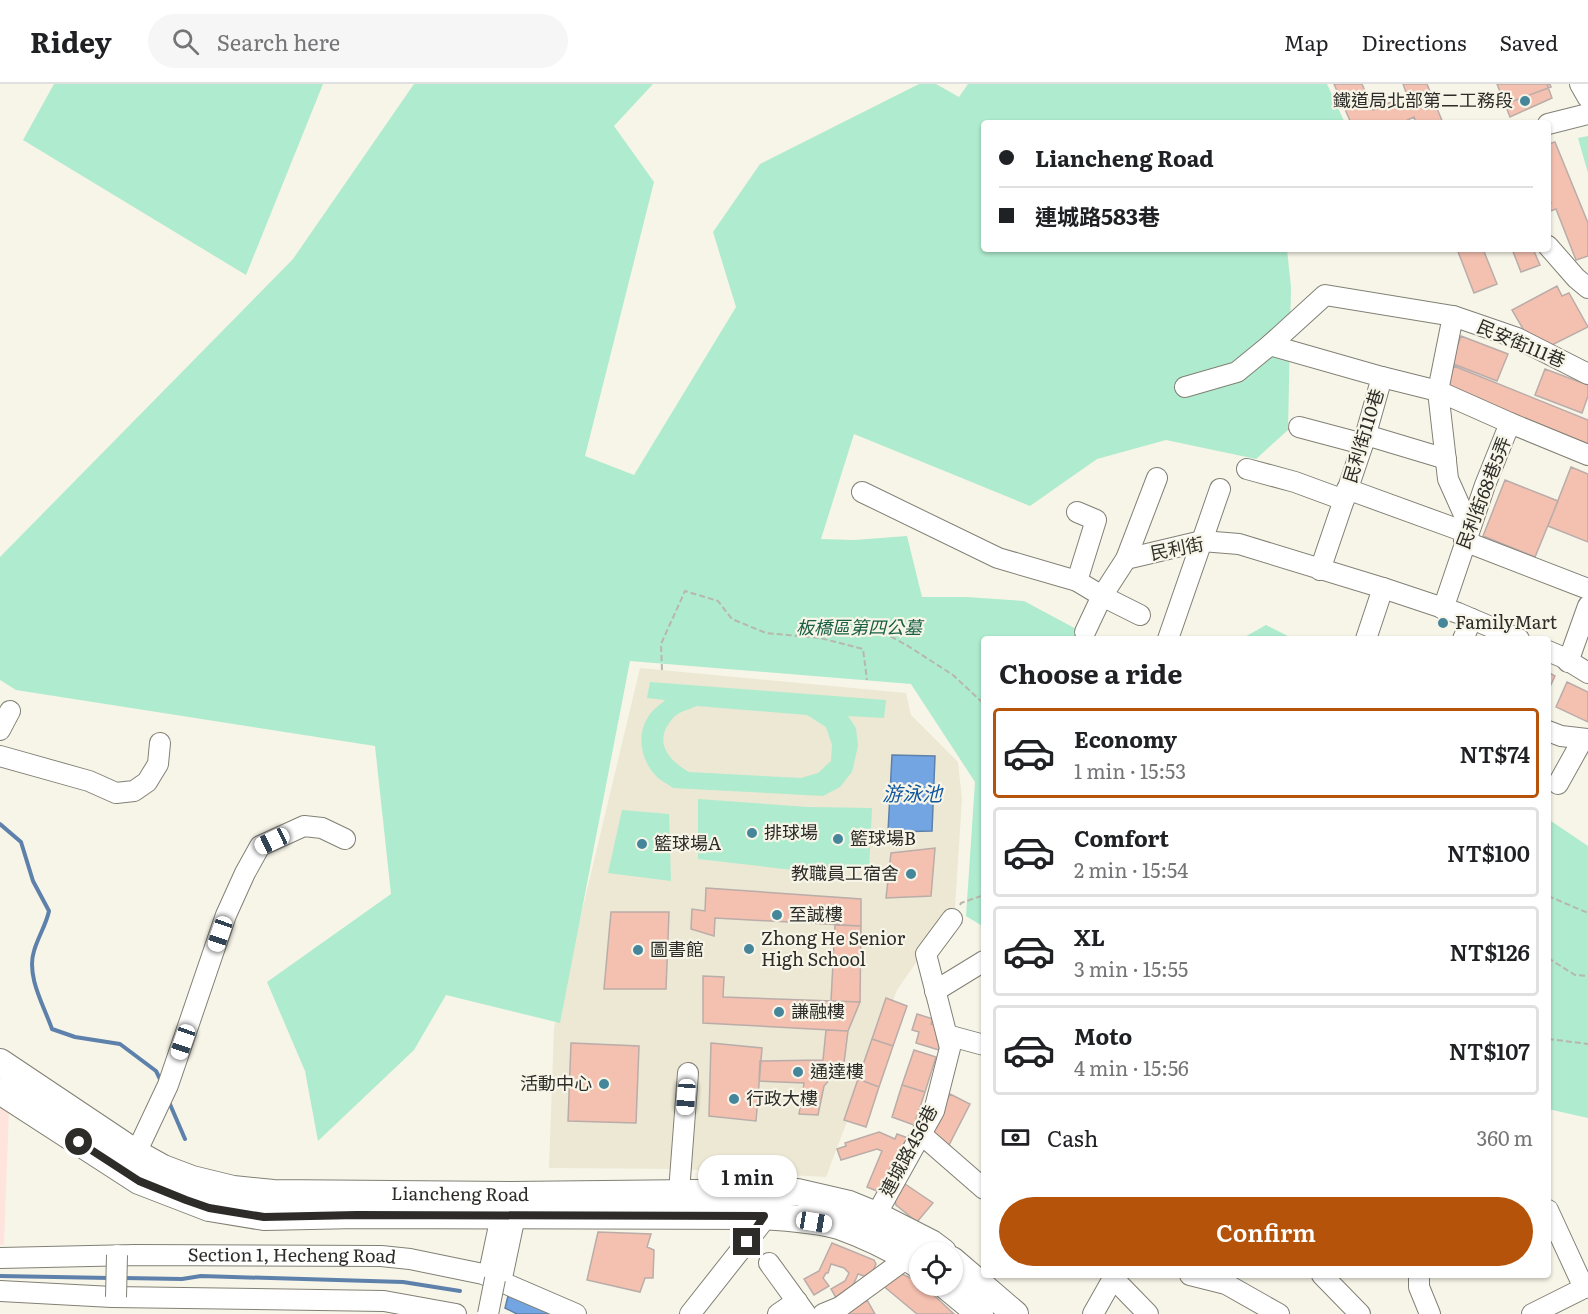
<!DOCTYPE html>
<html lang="en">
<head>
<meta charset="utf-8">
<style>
	body { margin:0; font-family:Literata,"Noto Sans TC",serif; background:#f6f6f6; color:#202124; height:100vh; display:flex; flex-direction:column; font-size:22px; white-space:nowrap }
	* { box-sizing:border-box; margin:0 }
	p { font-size:20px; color:#757577 }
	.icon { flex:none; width:33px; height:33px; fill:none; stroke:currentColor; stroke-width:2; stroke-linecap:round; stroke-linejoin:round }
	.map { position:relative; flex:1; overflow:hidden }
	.details { position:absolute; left:981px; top:552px; width:570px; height:642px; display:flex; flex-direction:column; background:#fff; border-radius:6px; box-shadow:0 2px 4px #0004 }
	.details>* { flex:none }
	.banner { position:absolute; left:981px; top:36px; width:570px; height:132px; border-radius:6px; box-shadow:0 2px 4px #0004; display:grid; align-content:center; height:132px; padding:0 18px; background:#fff }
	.tools { position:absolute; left:909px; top:1158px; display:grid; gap:12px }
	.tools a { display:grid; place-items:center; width:54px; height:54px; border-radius:50%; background:#fff; box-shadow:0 2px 4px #0004; font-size:30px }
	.end { position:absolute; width:27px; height:27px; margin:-14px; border:8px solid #2d2c28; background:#fff; box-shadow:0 0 0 3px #fff }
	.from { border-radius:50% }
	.bubble { position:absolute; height:42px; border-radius:21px; background:#fff; box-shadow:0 2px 4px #0004; font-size:20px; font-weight:600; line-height:42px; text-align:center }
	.car { position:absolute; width:18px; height:36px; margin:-18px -9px; border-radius:8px; box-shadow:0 0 4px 2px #0007; background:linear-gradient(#fff 24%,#345 0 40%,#fff 0 76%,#345 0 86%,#fff 0) }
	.banner b { display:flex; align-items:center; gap:21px; height:57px; font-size:22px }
	.banner b+b { border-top:2px solid #e0e0e0 }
	.banner i { width:15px; height:15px; background:#202124 }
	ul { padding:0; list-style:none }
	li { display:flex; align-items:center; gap:18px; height:90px; margin:0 12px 9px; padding:0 6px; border:3px solid #e0e0e0; border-radius:6px }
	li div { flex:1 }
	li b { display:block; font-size:22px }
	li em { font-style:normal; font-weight:600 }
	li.selected { border-color:#b45309 }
	li>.icon { width:54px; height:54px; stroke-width:1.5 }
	h2 { padding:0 18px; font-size:27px; line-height:72px }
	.pay { display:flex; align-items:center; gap:15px; height:66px; padding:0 18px; font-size:22px }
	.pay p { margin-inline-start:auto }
	.cta { display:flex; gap:12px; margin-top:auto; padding:12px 18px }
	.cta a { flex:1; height:69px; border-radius:36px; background:#b45309; color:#fff; font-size:24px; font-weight:600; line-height:69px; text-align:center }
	header { display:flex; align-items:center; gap:36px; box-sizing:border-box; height:84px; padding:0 30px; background:#fff; border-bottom:2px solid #e0e0e0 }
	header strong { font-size:28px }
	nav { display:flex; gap:33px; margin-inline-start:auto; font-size:21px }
	.search { width:420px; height:54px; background:#f6f6f6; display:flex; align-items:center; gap:15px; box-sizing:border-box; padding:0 21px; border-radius:33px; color:#757577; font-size:22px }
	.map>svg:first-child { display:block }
	.built { fill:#ece8d4 }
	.industrial { fill:#fee4dd }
	.green { fill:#afebce; fill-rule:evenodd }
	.water { fill:#73a5e3; stroke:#5e81ab; stroke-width:1.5 }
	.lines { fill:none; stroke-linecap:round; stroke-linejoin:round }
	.stream { stroke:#5e81ab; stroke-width:4 }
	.building { fill:#f4c1b1; stroke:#baaca8; stroke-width:1.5 }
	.minor-casing { stroke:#828075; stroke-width:22 }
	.major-casing { stroke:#828075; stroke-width:28 }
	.path { stroke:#b8b7ac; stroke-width:2; stroke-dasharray:6 3; stroke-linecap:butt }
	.minor { stroke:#fff; stroke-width:20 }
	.major { stroke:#fff; stroke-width:26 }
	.minor-bridge-casing { stroke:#828075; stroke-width:22; stroke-linecap:butt }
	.minor-bridge { stroke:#fff; stroke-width:20 }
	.route { stroke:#2d2c28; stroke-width:8 }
	.poi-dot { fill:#46869a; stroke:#f7f5e8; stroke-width:2 }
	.labels { text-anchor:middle; stroke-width:4.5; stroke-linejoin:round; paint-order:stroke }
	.poi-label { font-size:18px; fill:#2d2c28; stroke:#f7f5e8; text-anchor:start }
	.street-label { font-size:18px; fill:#2d2c28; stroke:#f7f5e8 }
	.park-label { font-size:18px; font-style:italic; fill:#1b6045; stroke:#f7f5e8 }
	.water-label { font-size:20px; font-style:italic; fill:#10569f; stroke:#f7f5e8 }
</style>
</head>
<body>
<header>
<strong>Ridey</strong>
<div class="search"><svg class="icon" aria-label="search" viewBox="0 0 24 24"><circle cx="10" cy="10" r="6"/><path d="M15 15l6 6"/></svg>Search here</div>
<nav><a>Map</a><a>Directions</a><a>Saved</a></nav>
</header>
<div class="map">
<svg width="1588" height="1230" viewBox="0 0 1588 1230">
	<rect width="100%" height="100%" fill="#f7f5e8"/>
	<!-- built -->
	<path class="built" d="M640,584l266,25 5,22 47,47 4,37 -7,108 -58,83 -71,187 -145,-8 -132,-1 5,-140z"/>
	<!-- industrial -->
	<path class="industrial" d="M0,1020l9,5 -5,136h-4z"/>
	<!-- green -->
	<path class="green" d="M54,0h269l-77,191 -223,-135z
		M414,0h239l-39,42 40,56 -69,274 49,19 102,-168 -23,-75 47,-68 159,-80h17l23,13 9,-13h359l18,39h-361v126h303l4,38 -3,143 -32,29 -90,-19 -69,19 -67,47 -176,-72 -33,105 33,1 53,-4 15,61h44l58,4 56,30v8h-96v288l-18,-11 9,-134 -64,-98 -281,-23 -70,362 -114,-28 -32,55 -96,91 -13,-70 -38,-89 124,-88 -16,-148 -359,-56 -16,-10v-123l293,-298z
		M1588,52v37l-10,-35z
		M1266,541l28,14h-53z
		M650,598l236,18 -2,18 -36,-2 8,12 2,18 -6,26 -12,15 -17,9 -150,-8c-5,-4 -12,-7 -16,-11 -16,-16 -21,-41 -9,-60 4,-7 12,-12 17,-17l-18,-2zM697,622l110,9 19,12 6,18 -1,16 -13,12 -17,5 -112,-6c-23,-13 -37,-33 -14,-56 6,-5 15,-7 22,-10z
		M698,715l110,8 64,1 -3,61 -67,2 -104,-12z
		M622,726l47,4 2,67 -63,-8z
		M1548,735l40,27v272l-40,-9z"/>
	<!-- water -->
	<path class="water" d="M892,671l43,1 -3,75 -44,1z
		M519,1210l36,20h-38l-12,-6 3,-12z"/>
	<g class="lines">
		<!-- stream -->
		<path class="stream" d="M0,740l21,18 12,39 16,30c-3,14 -11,26 -15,40 -8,25 10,55 18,78l23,8 45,7 36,27 6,12
			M169,1018l16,37
			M0,1192l110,2
			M124,1194l58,1 19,-3 202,6 57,9"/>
	</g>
	<!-- building -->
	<path class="building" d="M1334,0h28l11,26 34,-15 -4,-11h24l16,39h-27l-2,-6 -13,6h-50z
		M1497,0h50l5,14 -42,19z
		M1497,0h53l1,3 -46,17z
		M1555,58l33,81v33l-12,4 -20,-51 -8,3v-8l3,-1 -3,-7v-52z
		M1457,165h26l14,35 -23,9z
		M1512,165h21l7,16 -19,7z
		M1557,202l5,10 7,-3 19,34 -38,19 -24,-12 -14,-24z
		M1461,252l47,18 -11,27 -46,-18z
		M1454,282l134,54v26l-143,-58z
		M1545,285l43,16v11l-6,17 -47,-18z
		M1571,383l17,7v68l-40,-16z
		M1505,396l53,21 -23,56 -52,-21z
		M1548,588l7,4 -7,15z
		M1567,598l21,10v30l-32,-15z
		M935,764l-4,48 -45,2 5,-45z
		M706,804l155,11v27l-146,-8 -1,18 -23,-7 1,-20 13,2z
		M611,828h58l-3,77h-62z
		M835,841l26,1 -1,76 -29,-1z
		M703,892l21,1 -1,20 137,5 -12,29 -145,-8z
		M886,914l21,8 -14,40 -21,-7z
		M917,930l16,5 -2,5 10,3 -4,13 4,1 -2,9 -23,-7 3,-11 -7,-2z
		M826,946l22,1 -4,32 -20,23 -6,29 -19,-1 5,-31 -45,-2 1,-20 63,-1z
		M872,955l21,7 -14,41 -21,-8z
		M571,959l68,3 -3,77 -68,-2z
		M711,959l51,5 -6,73 -47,-5z
		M914,966l22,7 -11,35 -23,-7z
		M858,995l21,8 -13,40 -22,-7z
		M902,1001l23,7 -11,33 -22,-8z
		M950,1010l20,10 -21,41 -19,-9z
		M879,1048l16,7 2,-5 11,4 -26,55 -15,-6 15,-36 -5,-2 -36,11 -4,-11 9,-3 -1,-3z
		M905,1100l28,19 -16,19 -21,-17 -2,-8z
		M598,1148l53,2 -4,13 7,3 -1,28h-8l-5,14 -53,-12z
		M832,1159l42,17 2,4 -6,14 -12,-4 -6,14 -14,13 -7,-12 14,-8 4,-8 -5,-5 -13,-4 -3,9h-2l-3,5 6,8 -15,9 -10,-16 15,-8z
		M895,1187l25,11v4h4l30,28h-37l-36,-30z
		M867,1216l8,14h-31z"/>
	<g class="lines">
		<defs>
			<g id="minor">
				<path d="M1580,0l8,14"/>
				<path d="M1548,40l40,-10"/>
				<path d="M1548,162l28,32 12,10"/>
				<path d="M1453,232l-15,75 10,88 17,38 7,4"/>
				<path d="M1270,261l112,32 -19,67 -43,126"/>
				<path d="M1382,293l56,14 72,32"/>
				<path d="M1185,303l52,-15 33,-27 55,-50 128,21 64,22 71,36"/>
				<path d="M1299,343l64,17"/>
				<path d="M1366,351l80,24"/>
				<path d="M1247,385l48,13 49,18"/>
				<path d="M1347,405l121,44"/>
				<path d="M862,408l136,66 79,23 25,15 24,-37 76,-18 37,3 144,44 75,25 61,26"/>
				<path d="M1464,457l124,48"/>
				<path d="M1126,475l31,-81"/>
				<path d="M1077,497l19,-61 -19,-8"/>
				<path d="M1443,525l42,-124 25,-62 78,32"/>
				<path d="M1085,548l17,-36 38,19"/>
				<path d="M1168,555l52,-150"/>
				<path d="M1366,555l17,-51"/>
				<path d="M1463,555l9,-20"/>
				<path d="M1548,567l14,6 26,16"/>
				<path d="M1568,578l20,-56"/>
				<path d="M0,646l10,-19"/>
				<path d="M1548,647l13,5 27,3"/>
				<path d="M0,672l89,25 27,12 18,-2 13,-9 11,-18 2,-21"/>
				<path d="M1558,700l25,-45"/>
				<path d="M935,907l49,-30"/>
				<path d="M947,951l37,10"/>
				<path d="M922,1051l62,54"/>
				<path d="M136,1069l32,-68 58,-170 19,-42 15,-27 44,-20 18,2 23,11"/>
				<path d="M511,1111l4,21 -12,57 -8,6 -5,-11 11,-52z"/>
				<path d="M678,1121l10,-132"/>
				<path d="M1548,1126l36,78"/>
				<path d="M876,1131l58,-104 16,-63 -24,-94 26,-35"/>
				<path id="s1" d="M0,1174l135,-3 246,1 29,3 73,15 93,40"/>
				<path d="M769,1179l37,51"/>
				<path d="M1190,1191l36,9 53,30"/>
				<path d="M1322,1191l38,39"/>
				<path d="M1419,1191v12l11,27"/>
				<path d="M1113,1194l35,36"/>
				<path d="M0,1207l112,6 272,4 72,13"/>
				<path d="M690,1230l71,-90 3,-8"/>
				<path d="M778,1230l19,-13"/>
				<path d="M823,1230l17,-7 67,-49"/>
				<path d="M1093,1230l22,-39"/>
				<path d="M1532,1230l56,-28"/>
			</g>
			<g id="major">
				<path id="s2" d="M0,978l136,91 27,15 29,11 41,10 40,4 238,2 286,-3 52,12 27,11 55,28 12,9"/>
				<path d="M0,1007l139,90 70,27 55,9 93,-2 407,1c24,2 52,3 75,10 28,10 55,23 81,40"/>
				<path d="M952,1176l63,54"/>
				<path d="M946,1202l34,28"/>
			</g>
		</defs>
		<!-- minor casing -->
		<use href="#minor" class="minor-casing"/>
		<!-- major casing -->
		<use href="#major" class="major-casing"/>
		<!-- path -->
		<path class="path" d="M875,544l33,18 45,29 31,29
			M662,586l-1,-26 24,-53 33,10 14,18 34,14 54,5 43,11 4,31
			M1548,812l40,17
			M960,821l1,-2 23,-8
			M1548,874l27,17 13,1
			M1548,955l40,5"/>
		<!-- minor -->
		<use href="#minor" class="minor"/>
		<!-- major -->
		<use href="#major" class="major"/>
		<defs>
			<path id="minor-bridge" d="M116,1213l1,-42
				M488,1230l7,-35"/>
		</defs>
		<!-- minor-bridge casing -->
		<use href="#minor-bridge" class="minor-bridge-casing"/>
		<!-- minor-bridge -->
		<use href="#minor-bridge" class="minor-bridge"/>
	</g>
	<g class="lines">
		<!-- route -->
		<path class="route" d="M79,1058l60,39 47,19 23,8 55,9 93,-2 407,1 -17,26"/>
	</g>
	<!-- markers -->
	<g class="poi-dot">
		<circle cx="1525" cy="17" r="6"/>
		<circle cx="1443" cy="539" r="6"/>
		<circle cx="752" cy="749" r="6"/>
		<circle cx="838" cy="755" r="6"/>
		<circle cx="642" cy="760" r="6"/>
		<circle cx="911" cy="790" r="6"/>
		<circle cx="777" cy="831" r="6"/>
		<circle cx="749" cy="865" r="6"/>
		<circle cx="638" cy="866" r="6"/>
		<circle cx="779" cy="928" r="6"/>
		<circle cx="798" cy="988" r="6"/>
		<circle cx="604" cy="1000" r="6"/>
		<circle cx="734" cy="1015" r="6"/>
	</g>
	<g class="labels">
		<!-- poi labels -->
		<g class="poi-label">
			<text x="1513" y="23" text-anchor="end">鐵道局北部第二工務段</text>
			<text x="1455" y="545">FamilyMart</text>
			<text x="764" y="755">排球場</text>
			<text x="850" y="761">籃球場B</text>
			<text x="654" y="766">籃球場A</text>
			<text x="899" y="796" text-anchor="end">教職員工宿舍</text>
			<text x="789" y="837">至誠樓</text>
			<text x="761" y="861">Zhong He Senior<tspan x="761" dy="21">High School</tspan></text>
			<text x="650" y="872">圖書館</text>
			<text x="791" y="934">謙融樓</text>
			<text x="810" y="994">通達樓</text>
			<text x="592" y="1006" text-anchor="end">活動中心</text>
			<text x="746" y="1021">行政大樓</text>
		</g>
		<!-- street labels -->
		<g class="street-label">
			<text transform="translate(1521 260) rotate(23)" y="6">民安街111巷</text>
			<text transform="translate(1364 352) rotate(-73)" y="6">民利街110巷</text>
			<text transform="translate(1484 409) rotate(-69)" y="6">民利街68巷5弄</text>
			<text transform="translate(1177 465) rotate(-11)" y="6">民利街</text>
			<text transform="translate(909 1067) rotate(-62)" y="6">連城路456巷</text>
			<text dy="6" stroke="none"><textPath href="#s2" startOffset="495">Liancheng Road</textPath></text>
			<text dy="6" stroke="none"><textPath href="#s1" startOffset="292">Section 1, Hecheng Road</textPath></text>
		</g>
		<!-- park labels -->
		<g class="park-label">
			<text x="859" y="550">板橋區第四公墓</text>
		</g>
		<!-- water labels -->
		<g class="water-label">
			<text x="912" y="717">游泳池</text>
		</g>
	</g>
</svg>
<div class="tools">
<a><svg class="icon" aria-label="locate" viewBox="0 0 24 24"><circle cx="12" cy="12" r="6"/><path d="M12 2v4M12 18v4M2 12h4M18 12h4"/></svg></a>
</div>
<i class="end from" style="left:79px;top:1058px"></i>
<i class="end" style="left:747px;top:1158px"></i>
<div class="bubble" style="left:698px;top:1071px;width:99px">1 min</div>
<i class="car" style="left:272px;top:757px;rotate:245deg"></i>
<i class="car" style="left:220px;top:850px;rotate:199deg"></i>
<i class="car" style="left:183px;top:958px;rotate:199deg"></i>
<i class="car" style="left:686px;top:1013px;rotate:184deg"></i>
<i class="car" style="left:814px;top:1138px;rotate:99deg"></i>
<div class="banner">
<b><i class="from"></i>Liancheng Road</b>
<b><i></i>連城路583巷</b>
</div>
<section class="details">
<h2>Choose a ride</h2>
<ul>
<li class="selected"><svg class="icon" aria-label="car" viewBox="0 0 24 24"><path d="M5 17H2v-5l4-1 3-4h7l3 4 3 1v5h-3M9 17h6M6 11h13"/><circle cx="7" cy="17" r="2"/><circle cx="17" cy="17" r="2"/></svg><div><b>Economy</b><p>1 min · 15:53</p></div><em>NT$74</em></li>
<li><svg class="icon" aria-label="car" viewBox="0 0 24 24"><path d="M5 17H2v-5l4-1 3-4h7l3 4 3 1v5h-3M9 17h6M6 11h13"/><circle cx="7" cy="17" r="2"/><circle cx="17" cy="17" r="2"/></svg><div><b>Comfort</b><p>2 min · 15:54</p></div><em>NT$100</em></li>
<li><svg class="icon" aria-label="car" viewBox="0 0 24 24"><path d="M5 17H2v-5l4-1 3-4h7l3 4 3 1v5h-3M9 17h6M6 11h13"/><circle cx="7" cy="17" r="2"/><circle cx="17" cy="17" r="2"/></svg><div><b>XL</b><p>3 min · 15:55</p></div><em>NT$126</em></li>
<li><svg class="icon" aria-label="car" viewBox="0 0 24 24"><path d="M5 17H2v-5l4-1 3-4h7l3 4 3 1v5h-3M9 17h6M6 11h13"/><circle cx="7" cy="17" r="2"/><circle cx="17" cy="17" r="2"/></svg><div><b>Moto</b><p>4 min · 15:56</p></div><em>NT$107</em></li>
</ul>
<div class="pay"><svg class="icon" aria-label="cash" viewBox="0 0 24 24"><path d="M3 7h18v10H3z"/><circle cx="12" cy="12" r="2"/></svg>Cash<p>360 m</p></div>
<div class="cta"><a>Confirm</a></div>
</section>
</div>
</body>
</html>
